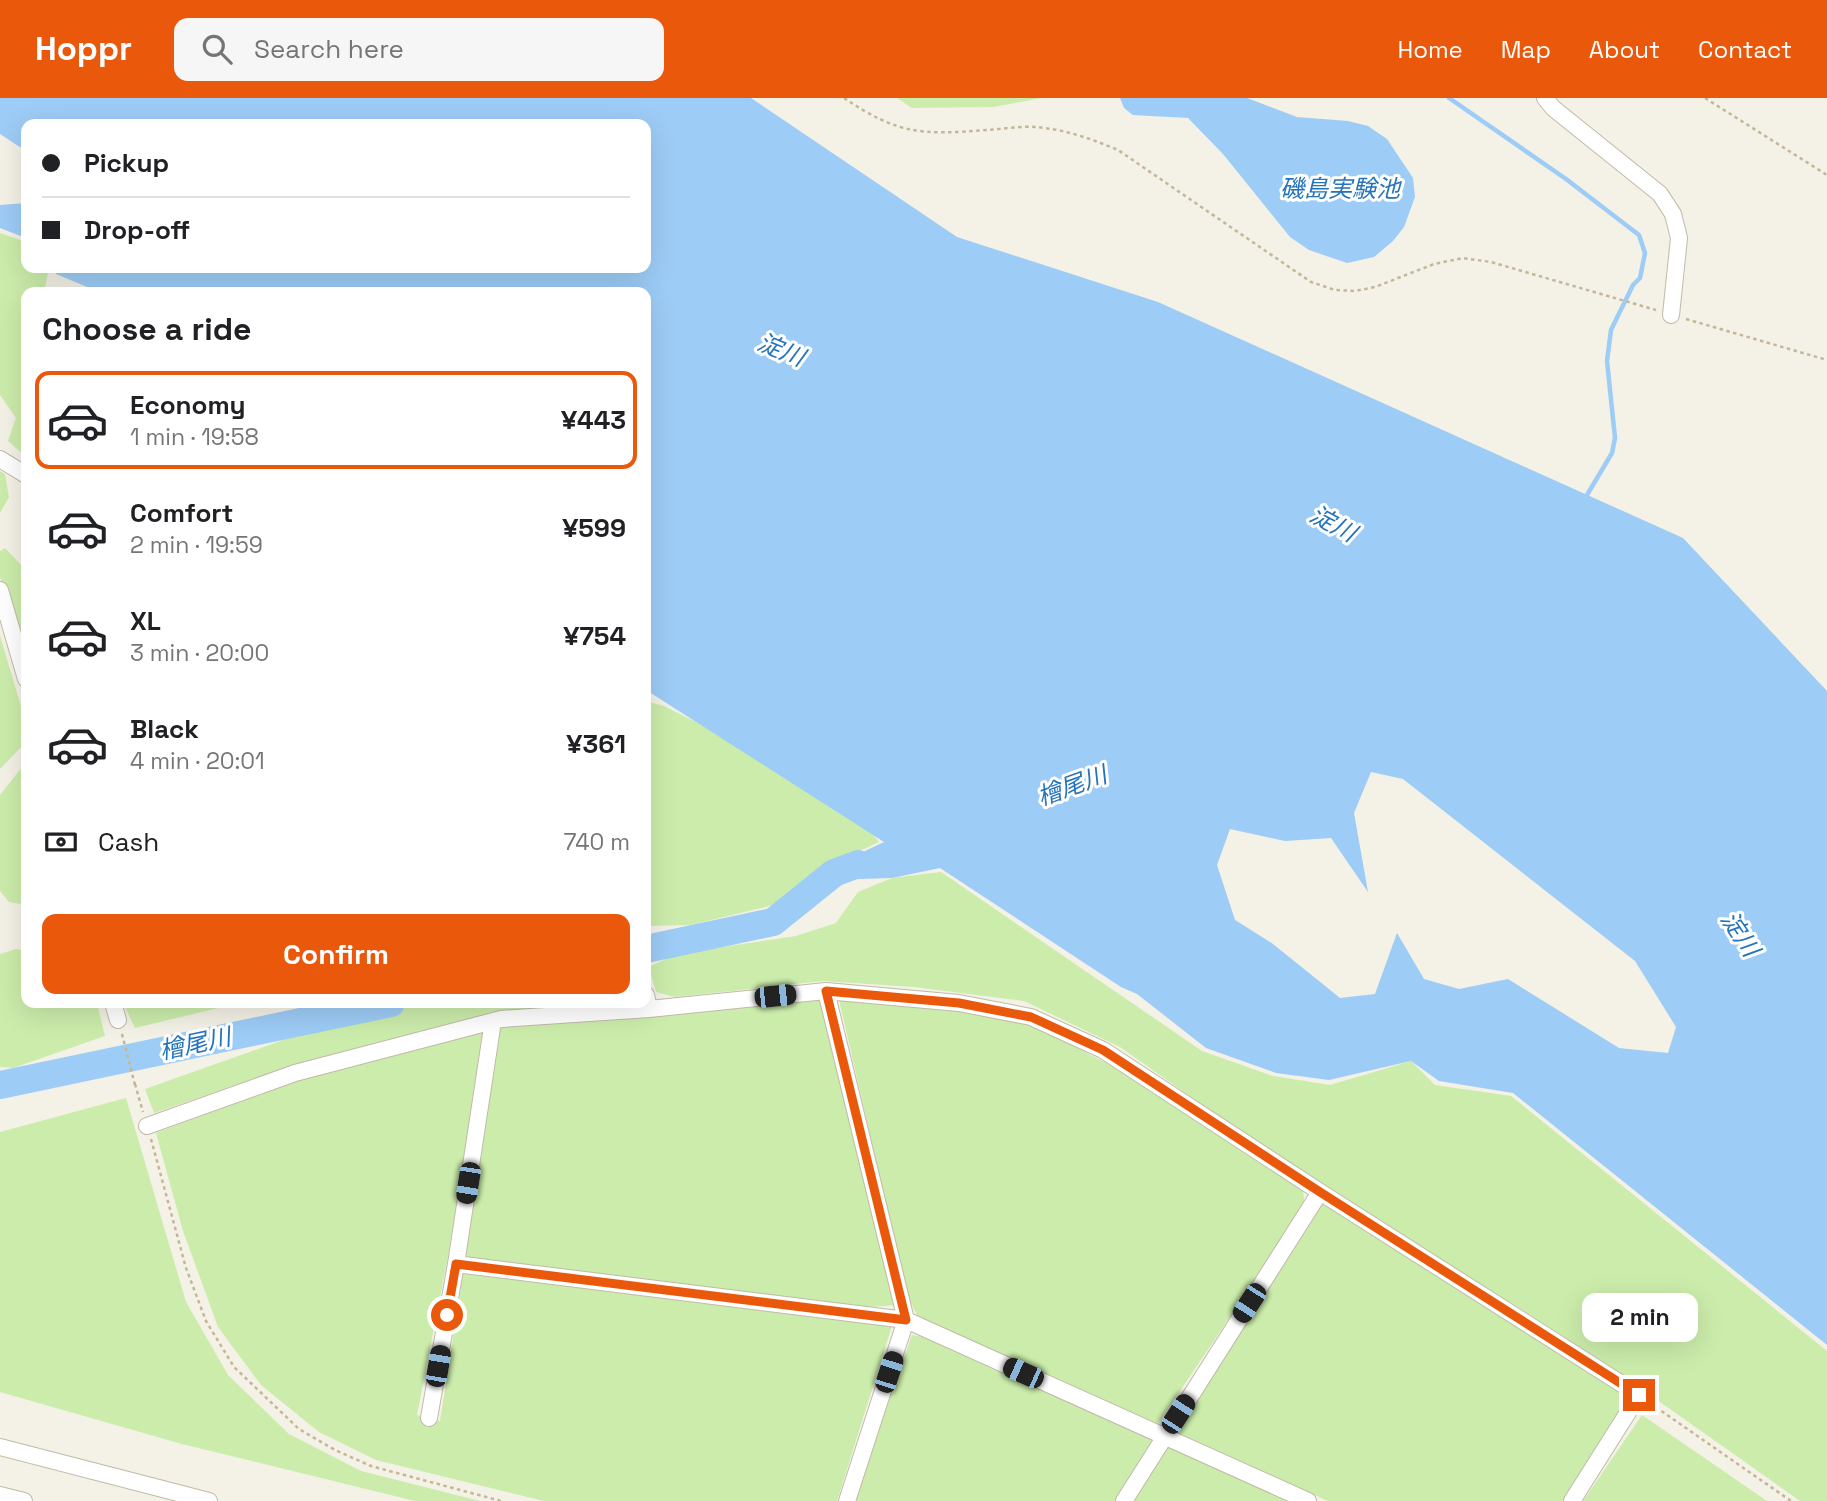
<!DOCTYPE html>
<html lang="en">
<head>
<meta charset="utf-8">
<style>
	body { margin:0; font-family:"Space Grotesk","Noto Sans JP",sans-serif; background:#f6f6f6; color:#202124; height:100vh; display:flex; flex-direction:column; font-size:26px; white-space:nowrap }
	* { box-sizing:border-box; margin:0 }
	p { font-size:23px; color:#757577 }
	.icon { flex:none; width:38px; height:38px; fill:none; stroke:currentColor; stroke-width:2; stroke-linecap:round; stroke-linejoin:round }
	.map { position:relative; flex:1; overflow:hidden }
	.panel { position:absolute; left:21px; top:189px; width:630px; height:721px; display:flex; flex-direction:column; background:#fff; border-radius:14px; box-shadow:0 7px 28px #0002 }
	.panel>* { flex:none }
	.top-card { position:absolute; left:21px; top:21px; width:630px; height:154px; border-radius:14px; box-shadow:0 7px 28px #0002; display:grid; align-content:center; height:154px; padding:0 21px; background:#fff }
	.end { position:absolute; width:32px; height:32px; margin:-16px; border:9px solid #ea580c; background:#fff; box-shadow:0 0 0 4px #fff }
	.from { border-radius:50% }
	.bubble { position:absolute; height:49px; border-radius:14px; background:#fff; box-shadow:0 7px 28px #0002; font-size:23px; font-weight:800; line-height:49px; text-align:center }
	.car { position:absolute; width:21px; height:42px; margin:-21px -10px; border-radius:9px; box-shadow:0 0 5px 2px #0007; background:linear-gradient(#222 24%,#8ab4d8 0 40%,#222 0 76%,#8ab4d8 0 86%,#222 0) }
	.top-card b { display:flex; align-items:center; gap:24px; height:66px; font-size:26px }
	.top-card b+b { border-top:2px solid #e0e0e0 }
	.top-card i { width:18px; height:18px; background:#202124 }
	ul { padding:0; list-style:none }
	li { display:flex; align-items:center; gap:21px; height:98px; margin:0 14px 10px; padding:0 7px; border:4px solid transparent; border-radius:14px }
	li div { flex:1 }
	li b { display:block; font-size:26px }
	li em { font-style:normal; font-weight:800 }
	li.on { border-color:#ea580c }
	li>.icon { width:63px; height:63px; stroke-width:1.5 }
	h2 { padding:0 21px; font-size:32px; line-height:84px }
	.pay { display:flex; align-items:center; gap:18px; height:77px; padding:0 21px; font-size:26px }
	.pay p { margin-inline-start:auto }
	.button { display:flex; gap:14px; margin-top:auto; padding:14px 21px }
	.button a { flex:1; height:80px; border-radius:14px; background:#ea580c; color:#fff; font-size:28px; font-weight:800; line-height:80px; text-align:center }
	header { display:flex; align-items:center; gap:42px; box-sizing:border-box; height:98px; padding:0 35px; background:#ea580c; color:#fff }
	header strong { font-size:33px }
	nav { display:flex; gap:38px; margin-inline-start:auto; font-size:24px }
	.search { width:490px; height:63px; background:#f6f6f6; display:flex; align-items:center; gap:18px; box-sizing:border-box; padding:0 24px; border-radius:14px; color:#757577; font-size:26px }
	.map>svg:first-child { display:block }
	.green { fill:#cbecab }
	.water { fill:#9dccf6; fill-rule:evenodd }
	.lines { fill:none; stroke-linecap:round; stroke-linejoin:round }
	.stream { stroke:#9dccf6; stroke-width:4.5 }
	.river { stroke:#9dccf6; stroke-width:28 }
	.minor-casing { stroke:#c1baa8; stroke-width:18 }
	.path { stroke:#c4b798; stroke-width:2.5; stroke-dasharray:3.5 3.5; stroke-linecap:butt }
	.minor { stroke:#fff; stroke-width:16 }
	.route { stroke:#ea580c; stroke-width:9 }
	.labels { text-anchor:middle; stroke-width:6; stroke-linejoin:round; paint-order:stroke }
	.water-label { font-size:24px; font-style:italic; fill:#2473bd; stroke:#fff }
</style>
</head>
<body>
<header>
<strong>Hoppr</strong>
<div class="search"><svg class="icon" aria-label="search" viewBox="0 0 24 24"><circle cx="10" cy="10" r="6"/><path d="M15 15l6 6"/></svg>Search here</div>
<nav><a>Home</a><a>Map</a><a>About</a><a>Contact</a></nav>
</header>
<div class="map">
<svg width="1827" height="1403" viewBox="0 0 1827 1403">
	<rect width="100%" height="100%" fill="#f4f1e6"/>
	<!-- green -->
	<path class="green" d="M897,0h145l-49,9 -81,1z
		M0,135l26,9v26h23l-4,20 13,4h-32v165l-18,-16 8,-23 -16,-23z
		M0,373l5,3 4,23 -9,16z
		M5,450l17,18 4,8v85l-26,-82v-26z
		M0,538l26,87v19l-26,27z
		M646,603l18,5 34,17 170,105 11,14 -45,21 -57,41 -86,21 -43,1 -2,-15z
		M26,664v143l-17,-3 -9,-11v-96z
		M941,774l261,179 71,25 57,9 81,-24 24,24 76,11 316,255v150h-27l-198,-140 -173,-106 -185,-121 -124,-87 -96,-46 -110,-14 -91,-6 -148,16 -19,-5 -7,-25 27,-13 120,-18 40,-13 22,-31 34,-14z
		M16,851l10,2v52h71l8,33 -92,32 -13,-1v-113z
		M814,899l8,7 75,301 -26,2 -408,-48 37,-231 197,-16z
		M839,902l119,8 70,15 84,43 191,124 2,16 -148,219 -237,-104 -13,-26z
		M123,905h116l-104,25z
		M428,905h194l-126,12 -205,51 -137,47 -9,-24 175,-62z
		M486,933l-38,225 -31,159 23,6 23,-147 425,48 4,4 -55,175h-293l-168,-41 -57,-28 -58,-47 -43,-58 -35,-96 -27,-98 143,-54z
		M126,1000l60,204 42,73 61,59 72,37 119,30h-65l-233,-57 -182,-52v-260z
		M1321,1102l303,193 1,13 -61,95h-236l-154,-69z
		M912,1237l22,4 216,97 2,10 -34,55h-264z
		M1642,1317l125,86h-184z
		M1165,1344l129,59h-165z"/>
	<!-- water -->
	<path class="water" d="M0,0h751l206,139 201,65 525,236 144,153v654l-314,-252 -74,-12 -28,-20 -82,19 -53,-7 -70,-25 -69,-54 -16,-7 -181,-119 -48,10 -66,2 -9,-3 10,-8 57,-27 -238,-152v-398h-547l-43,-18 -1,-6h591v-144h-620v27l-26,-17zM1371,674l32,7 232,182 41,66 -8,26 -49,-5 -111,-69 -49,10 -35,-10 -27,-46 -22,61 -35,4 -67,-54 -38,-24 -18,-55 13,-36 55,12 46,-3 37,54 -14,-79z
		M1120,0h127l50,19 51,4 20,5 19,13 26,39 2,19 -11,30 -11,14 -19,16 -27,6 -38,-13 -19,-13 -67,-83 -35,-36 -55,-3 -9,-7z
		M26,105v35l-26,-10v-23z"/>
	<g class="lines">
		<!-- stream -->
		<path class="stream" d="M1449,0l117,81 73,56 6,18 -5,25 -7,7 -22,45 -4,31 8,77 -3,15 -28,47"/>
		<!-- river -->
		<path class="river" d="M646,851l127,-27 61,-49 24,-9
			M0,987l391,-82"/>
		<defs>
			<path id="minor" d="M1545,0l8,10 107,86 13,20 6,24 -8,77
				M0,361l26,16
				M0,492l26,89
				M826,893l80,329 -59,181
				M646,897l3,14 177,-18 133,12 72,14 72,33 217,142 319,203 -67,106
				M113,905l5,17
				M147,1028l148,-53 206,-54 148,-10
				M456,1166l450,56 402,181
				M429,1320l27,-154 37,-243
				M0,1349l209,54
				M0,1397l24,6
				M1124,1403l196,-309"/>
		</defs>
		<!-- minor casing -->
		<use href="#minor" class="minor-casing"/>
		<!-- path -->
		<path class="path" d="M844,0c55,37 78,37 143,32 16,-1 33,-4 48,-3 29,2 57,12 83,23l193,132 24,8 20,1 20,-4 59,-23 29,-6 28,4 165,48
			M1705,0l122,77
			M1686,221l141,41
			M122,936l13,51
			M135,986l8,28
			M151,1041l35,129 20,53 28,46 65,62 36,21 36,16 130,35
			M1650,1305l141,98"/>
		<!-- minor -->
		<use href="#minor" class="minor"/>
	</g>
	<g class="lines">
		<!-- route -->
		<path class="route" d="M447,1217l9,-51 450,56 -80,-329 133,12 72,14 72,33 217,142 319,203"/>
	</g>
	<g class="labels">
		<!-- water labels -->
		<g class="water-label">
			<text x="1340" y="99">磯島実験池</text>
			<text transform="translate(781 252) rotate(22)" y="8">淀川</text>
			<text transform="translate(1333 426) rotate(28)" y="8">淀川</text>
			<text transform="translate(1072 688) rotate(-20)" y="8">檜尾川</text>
			<text transform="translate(1740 836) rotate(56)" y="8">淀川</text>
			<text transform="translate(195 946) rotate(-12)" y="8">檜尾川</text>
		</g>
	</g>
</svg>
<i class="end from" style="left:447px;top:1217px"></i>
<i class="end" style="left:1639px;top:1297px"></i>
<div class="bubble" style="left:1582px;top:1195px;width:116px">2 min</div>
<i class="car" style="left:775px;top:898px;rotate:84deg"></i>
<i class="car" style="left:468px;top:1085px;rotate:189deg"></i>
<i class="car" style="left:1249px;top:1205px;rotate:213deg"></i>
<i class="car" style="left:438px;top:1268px;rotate:10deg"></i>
<i class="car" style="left:889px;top:1274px;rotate:18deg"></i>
<i class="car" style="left:1023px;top:1275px;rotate:294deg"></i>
<i class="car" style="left:1178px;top:1316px;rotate:33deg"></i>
<div class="top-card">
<b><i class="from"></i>Pickup</b>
<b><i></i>Drop-off</b>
</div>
<section class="panel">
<h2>Choose a ride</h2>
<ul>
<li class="on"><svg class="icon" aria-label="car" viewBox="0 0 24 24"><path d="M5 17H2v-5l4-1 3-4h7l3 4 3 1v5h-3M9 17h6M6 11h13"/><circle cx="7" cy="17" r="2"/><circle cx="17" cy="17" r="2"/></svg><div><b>Economy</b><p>1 min · 19:58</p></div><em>¥443</em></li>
<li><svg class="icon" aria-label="car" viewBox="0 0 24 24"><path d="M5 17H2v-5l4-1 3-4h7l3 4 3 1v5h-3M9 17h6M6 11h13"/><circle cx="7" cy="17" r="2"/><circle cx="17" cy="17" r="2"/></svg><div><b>Comfort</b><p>2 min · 19:59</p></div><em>¥599</em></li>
<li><svg class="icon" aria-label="car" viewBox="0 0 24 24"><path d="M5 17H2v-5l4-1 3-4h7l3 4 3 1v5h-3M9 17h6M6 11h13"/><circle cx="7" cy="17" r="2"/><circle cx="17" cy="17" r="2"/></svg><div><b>XL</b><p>3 min · 20:00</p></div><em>¥754</em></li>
<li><svg class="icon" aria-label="car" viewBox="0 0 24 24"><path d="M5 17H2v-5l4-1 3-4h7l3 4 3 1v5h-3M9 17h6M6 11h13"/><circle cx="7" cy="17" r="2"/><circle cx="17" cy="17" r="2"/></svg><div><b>Black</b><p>4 min · 20:01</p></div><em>¥361</em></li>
</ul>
<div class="pay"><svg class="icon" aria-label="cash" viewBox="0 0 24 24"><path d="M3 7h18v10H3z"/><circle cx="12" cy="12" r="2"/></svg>Cash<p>740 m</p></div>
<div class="button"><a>Confirm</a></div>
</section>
</div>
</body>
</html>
